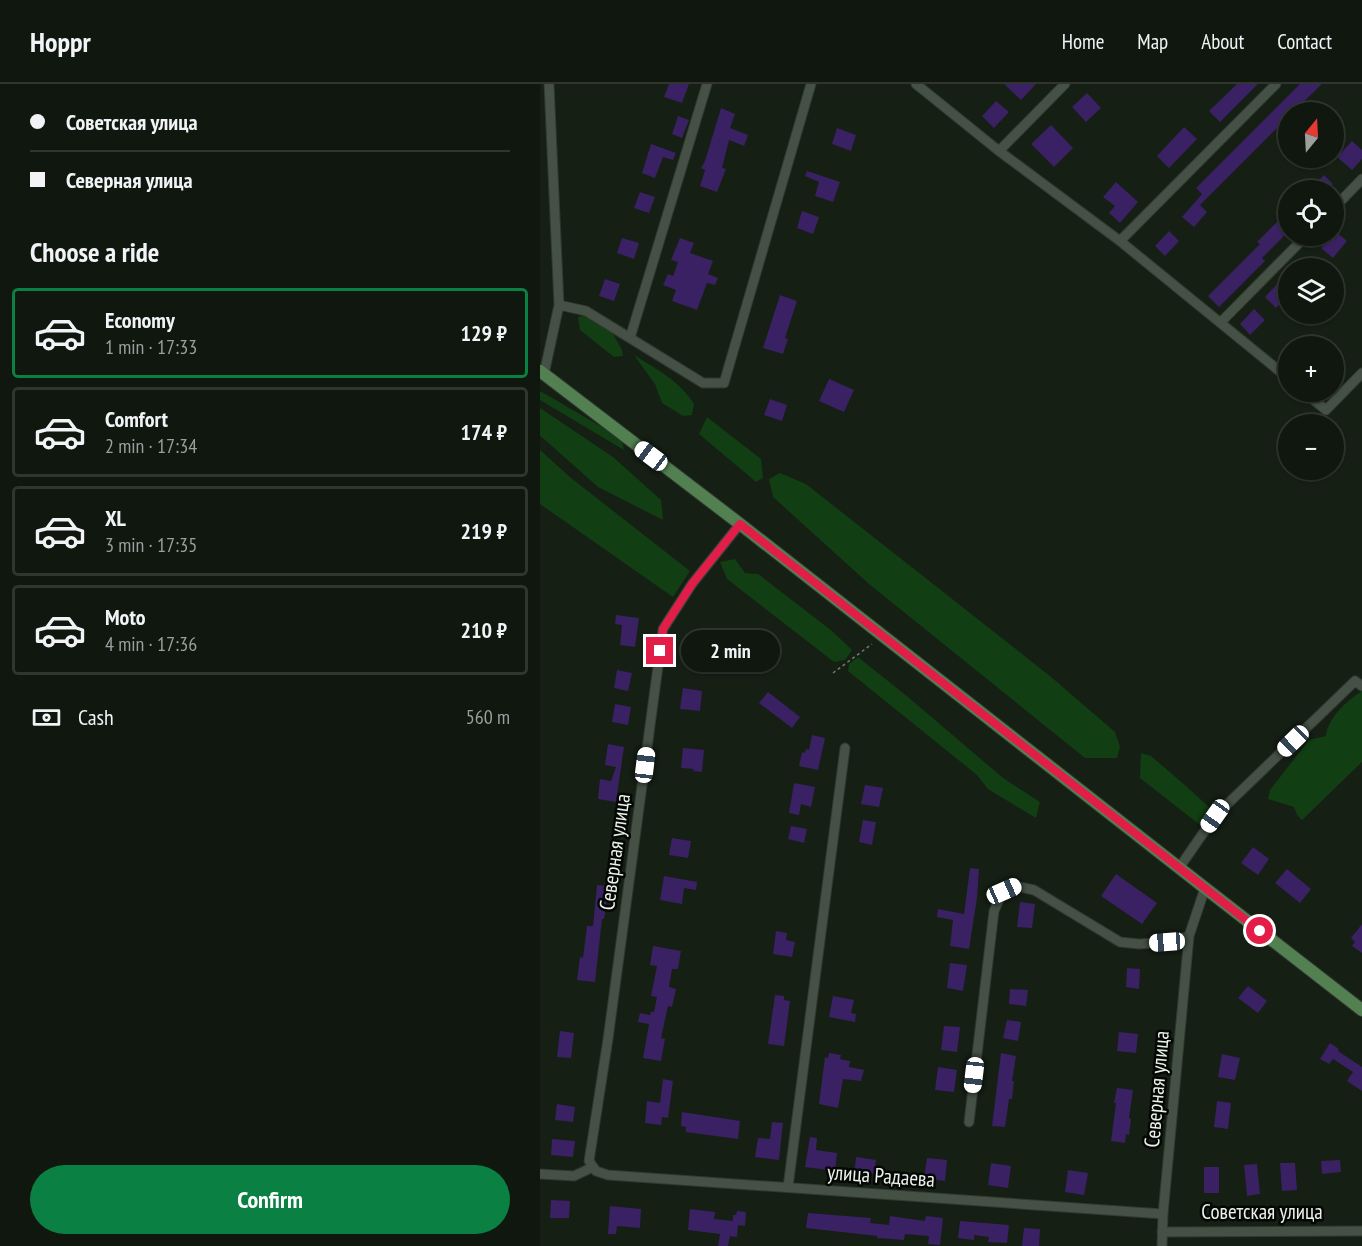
<!DOCTYPE html>
<html lang="en">
<head>
<meta charset="utf-8">
<style>
	body { margin:0; font-family:"PT Sans Narrow",sans-serif; background:#1e241d; color:#f1f3f6; height:100vh; display:flex; flex-direction:column; font-size:22px; white-space:nowrap }
	* { box-sizing:border-box; margin:0 }
	p { font-size:20px; color:#9c9f9e }
	.icon { flex:none; width:33px; height:33px; fill:none; stroke:currentColor; stroke-width:2; stroke-linecap:round; stroke-linejoin:round }
	.map { position:relative; flex:1; overflow:hidden }
	.side { display:flex; flex-direction:column; background:#10170f; width:540px }
	.side>* { flex:none }
	.hud { display:grid; align-content:center; height:132px; padding:0 30px; background:#10170f }
	.needle { width:39px; rotate:18deg }
	.tools { position:absolute; left:738px; top:18px; display:grid; gap:12px }
	.tools a { display:grid; place-items:center; width:66px; height:66px; border-radius:50%; background:#10170f; box-shadow:0 2px 4px #0004,0 0 0 2px #30362f; font-size:30px }
	.end { position:absolute; width:27px; height:27px; margin:-14px; border:8px solid #e11d48; background:#fff; box-shadow:0 0 0 3px #fff }
	.from { border-radius:50% }
	.bubble { position:absolute; height:42px; border-radius:21px; background:#10170f; box-shadow:0 2px 4px #0004,0 0 0 2px #30362f; font-size:20px; font-weight:800; line-height:42px; text-align:center }
	.car { position:absolute; width:18px; height:36px; margin:-18px -9px; border-radius:8px; box-shadow:0 0 4px 2px #0007; background:linear-gradient(#fff 24%,#345 0 40%,#fff 0 76%,#345 0 86%,#fff 0) }
	.hud b { display:flex; align-items:center; gap:21px; height:57px; font-size:22px }
	.hud b+b { border-top:2px solid #30362f }
	.hud i { width:15px; height:15px; background:#f1f3f6 }
	ul { padding:0; list-style:none }
	li { display:flex; align-items:center; gap:18px; height:90px; margin:0 12px 9px; padding:0 18px; border:3px solid #30362f; border-radius:6px }
	li div { flex:1 }
	li b { display:block; font-size:22px }
	li em { font-style:normal; font-weight:800 }
	li.selected { border-color:#0b8043 }
	li>.icon { width:54px; height:54px; stroke-width:1.5 }
	h2 { padding:0 30px; font-size:27px; line-height:72px }
	.pay { display:flex; align-items:center; gap:15px; height:66px; padding:0 30px; font-size:22px }
	.pay p { margin-inline-start:auto }
	.action { display:flex; gap:12px; margin-top:auto; padding:12px 30px }
	.action a { flex:1; height:69px; border-radius:36px; background:#0b8043; color:#fff; font-size:24px; font-weight:800; line-height:69px; text-align:center }
	header { display:flex; align-items:center; gap:36px; box-sizing:border-box; height:84px; padding:0 30px; background:#10170f; border-bottom:2px solid #30362f }
	header strong { font-size:28px }
	nav { display:flex; gap:33px; margin-inline-start:auto; font-size:21px }
	main { display:flex; flex:1; min-height:0 }
	.map>svg:first-child { display:block }
	.green { fill:#123e13 }
	.building { fill:#392163 }
	.lines { fill:none; stroke-linecap:round; stroke-linejoin:round }
	.minor-casing { stroke:#313731; stroke-width:11 }
	.major-casing { stroke:#313731; stroke-width:14 }
	.path { stroke:#737b72; stroke-width:1.5; stroke-dasharray:3 3; stroke-linecap:butt }
	.minor { stroke:#455144; stroke-width:9 }
	.major { stroke:#528051; stroke-width:12 }
	.route { stroke:#e11d48; stroke-width:8 }
	.labels { text-anchor:middle; stroke-width:5; stroke-linejoin:round; paint-order:stroke }
	.street-label { font-size:21px; fill:#ebf2eb; stroke:#040704 }
</style>
</head>
<body>
<header>
<strong>Hoppr</strong>
<nav><a>Home</a><a>Map</a><a>About</a><a>Contact</a></nav>
</header>
<main>
<section class="side">
<div class="hud">
<b><i class="from"></i>Советская улица</b>
<b><i></i>Северная улица</b>
</div>
<h2>Choose a ride</h2>
<ul>
<li class="selected"><svg class="icon" aria-label="car" viewBox="0 0 24 24"><path d="M5 17H2v-5l4-1 3-4h7l3 4 3 1v5h-3M9 17h6M6 11h13"/><circle cx="7" cy="17" r="2"/><circle cx="17" cy="17" r="2"/></svg><div><b>Economy</b><p>1 min · 17:33</p></div><em>129 ₽</em></li>
<li><svg class="icon" aria-label="car" viewBox="0 0 24 24"><path d="M5 17H2v-5l4-1 3-4h7l3 4 3 1v5h-3M9 17h6M6 11h13"/><circle cx="7" cy="17" r="2"/><circle cx="17" cy="17" r="2"/></svg><div><b>Comfort</b><p>2 min · 17:34</p></div><em>174 ₽</em></li>
<li><svg class="icon" aria-label="car" viewBox="0 0 24 24"><path d="M5 17H2v-5l4-1 3-4h7l3 4 3 1v5h-3M9 17h6M6 11h13"/><circle cx="7" cy="17" r="2"/><circle cx="17" cy="17" r="2"/></svg><div><b>XL</b><p>3 min · 17:35</p></div><em>219 ₽</em></li>
<li><svg class="icon" aria-label="car" viewBox="0 0 24 24"><path d="M5 17H2v-5l4-1 3-4h7l3 4 3 1v5h-3M9 17h6M6 11h13"/><circle cx="7" cy="17" r="2"/><circle cx="17" cy="17" r="2"/></svg><div><b>Moto</b><p>4 min · 17:36</p></div><em>210 ₽</em></li>
</ul>
<div class="pay"><svg class="icon" aria-label="cash" viewBox="0 0 24 24"><path d="M3 7h18v10H3z"/><circle cx="12" cy="12" r="2"/></svg>Cash<p>560 m</p></div>
<div class="action"><a>Confirm</a></div>
</section>
<div class="map">
<svg width="822" height="1162" viewBox="0 0 822 1162">
	<rect width="100%" height="100%" fill="#151f14"/>
	<!-- green -->
	<path class="green" d="M45,231l27,17 10,18 1,6 -9,1 -34,-27 -2,-13z
		M94,271c22,14 46,26 60,49l-2,11 -9,1 -21,-13 -7,-19z
		M0,307l81,47 3,12 -84,-50z
		M0,324l73,49 48,43 2,20 -65,-33 -54,-48 -4,-3z
		M167,333l54,42 2,19 -7,4 -57,-48z
		M0,366l31,28 119,93 -17,26 -133,-93z
		M240,389l26,11 244,192 65,56 5,15 -3,11h-32l-216,-174 -96,-87 -4,-18z
		M195,475l10,14 13,1 74,57 20,19 -7,10 -11,2 -107,-83 -7,-17z
		M318,573l50,40 95,81 37,24 -4,16 -48,-29 -11,-14 -129,-104 1,-7z
		M822,607v71l-60,58 -5,-5 -3,-8 -26,-8 2,-9 39,-50 17,-4c2,-19 21,-35 36,-45z
		M601,669l10,3 35,30 24,22 1,8 -11,9 -60,-47z"/>
	<!-- building -->
	<path class="building" d="M129,0h20l-7,19 -18,-6z
		M464,0h32l-15,16z
		M697,0h21l-38,38 -11,-11z
		M760,0h22l-29,28h-5v5l-88,88 7,7 -13,15 -12,-10 20,-23 -6,-6z
		M547,9l14,15 -15,14 -14,-15z
		M456,17l13,11 -15,16 -12,-12z
		M181,24l14,6 -5,14 18,7 -4,11 -15,-6 -7,28 4,1 -9,23 -17,-6 5,-16 -4,-2 4,-7z
		M138,32l11,4 -7,18 -10,-4z
		M511,41l22,23 -19,19 -23,-23z
		M644,43l13,12 -28,29 -12,-12z
		M297,44l19,7 -5,16 -19,-7z
		M812,57l10,9v9l-10,11 -15,-13z
		M111,60l25,9 -3,7 -10,-3 -8,21 -13,-5z
		M267,87l33,11 -7,20 -18,-6 4,-14 -14,-6z
		M784,91l9,9 -7,6h-17z
		M576,98l22,20 -18,21 -11,-10 6,-7 -12,-9z
		M100,108l15,5 -6,16 -15,-5z
		M262,127l17,6 -6,17 -16,-6z
		M748,127v21l-26,26 3,3 -46,46 -11,-11 52,-52 -3,-2z
		M629,147l10,10 -14,15 -10,-10z
		M795,147l12,10 -14,17 -12,-10 10,-12h3z
		M82,154l17,5 -5,16 -17,-6z
		M140,154l14,5 -4,10 23,8 -5,13 10,4 -3,7 -8,-2 -10,27 -25,-9 4,-11 -13,-5 5,-11 5,2 5,-14 -7,-2z
		M65,195l15,5 -6,17 -15,-5z
		M740,197l8,8v6l-12,13 -11,-11z
		M240,211l17,6 -12,37 3,1 -5,15 -20,-6z
		M714,225l11,11 -15,15 -10,-11z
		M289,295l25,11 -10,22 -25,-11z
		M230,315l17,6 -5,16 -18,-6z
		M76,531l23,3 -4,29 -15,-2 2,-20 -7,-1z
		M77,586l15,3 -4,18 -14,-3z
		M143,604l19,3 -2,20 -20,-2z
		M228,608l32,25 -8,11 -33,-25z
		M75,620l16,3 -3,18 -16,-3z
		M272,651l13,3 -7,32 -19,-4 3,-14 3,1 1,-4 3,1z
		M68,660l16,3 -8,55 -18,-3 2,-20 11,2 5,-14 -11,-2z
		M143,664l21,2 -2,22 -9,-1 1,-2 -13,-1z
		M254,699l21,4 -4,20 -10,-3 -2,11 -10,-2z
		M325,701l18,3 -4,19 -18,-3z
		M323,736l13,2 -4,23 -13,-3z
		M251,742l16,3 -3,14 -16,-4z
		M132,754l19,3 -3,17 -19,-3z
		M713,763l16,12 -11,16 -17,-12z
		M430,784l9,1 -2,29 -8,51 -19,-3 3,-26 -16,-3 1,-8 26,5z
		M747,785l24,20 -11,14 -25,-20z
		M576,790l41,29 -15,21 -41,-28z
		M124,792l33,6 -1,8 -12,-2 -2,16 -22,-4z
		M57,801l12,1 -5,33h-2l-7,63 -18,-2 3,-23 3,1 4,-32h6z
		M480,818l15,2 -3,24 -15,-1z
		M822,840v29l-10,-7 3,-4 -4,-4z
		M236,847l11,2 -1,7 9,2 -3,15 -19,-3z
		M113,862l28,5 -3,18h-6l-3,18 7,2 -4,18 -4,-1 -7,32 4,1 -4,22 -18,-3 6,-34 -11,-2 2,-9 10,2 1,-3h3l3,-15 -6,-1 6,-30 -7,-1z
		M410,879l17,2 -4,26 -16,-3z
		M587,884l13,1 -1,20 -13,-2z
		M708,902l19,15 -9,12 -20,-15z
		M470,905l18,1 -2,16 -17,-2z
		M235,911l9,1v4l6,1 -6,45 -16,-2z
		M293,912l21,4 -3,13 5,1 -1,8 -26,-5z
		M467,936l14,2 -3,19 -15,-3z
		M404,942l16,1 -3,25 -16,-2z
		M20,947l14,2 -3,25 -14,-1z
		M579,948l19,2 -2,19 -19,-2z
		M790,959l9,6 -1,2 24,16v24l-15,-10 6,-9 -20,-13 -4,5 -9,-5z
		M289,969l12,2 -1,4 10,2 -1,6 15,3 -3,11 -18,-2 -5,29 -19,-4 6,-47 3,1z
		M461,969l15,3 -4,25h2l-2,18h-3l-4,28 -13,-1z
		M682,970l18,4 -5,22 -17,-3z
		M398,983l19,3 -3,22 -19,-2z
		M123,995l10,2 -5,37 -6,-1 -1,8 -16,-2 2,-22 13,2z
		M577,1004l16,2 -4,28 2,1 -2,16 -3,-1 -1,9 -14,-2 5,-38h-2z
		M677,1017l14,2 -3,26 -14,-2z
		M17,1020l18,3 -2,15 -18,-2z
		M142,1028l58,9 -2,18 -52,-7v-5l-5,-1z
		M232,1038l11,1 -4,37 -24,-3 3,-19 12,1z
		M270,1053l7,1 -1,12 21,3 -2,18 -30,-4z
		M12,1055l23,2 -2,16 -22,-2z
		M316,1073l20,3 -2,14 -9,-2v4l-11,-1z
		M387,1074l20,2 -2,21 -21,-3z
		M800,1076l1,12 -19,2 -1,-13z
		M451,1079l20,3 -3,22 -20,-3z
		M740,1079h15l2,27 -15,1z
		M717,1080l3,30 -13,2 -3,-31z
		M664,1083h15v26h-15z
		M528,1086l20,3 -4,22 -19,-3z
		M11,1116l19,1 -1,17h-19z
		M70,1122l31,3 -1,19 -23,-2 -1,8h-8z
		M150,1125l25,3 -1,7 19,2v-6h3l1,-4 9,1 -1,14 -7,-1 -1,12 -7,-1 -2,10h-10l2,-12 -32,-4z
		M268,1129l63,5 -1,5 19,2 1,-9 35,5 1,-5 17,2 -3,27 -12,-1 1,-8 -24,-2 -1,6 -27,-2v-2l-71,-8z
		M420,1137l49,4 -2,18 -19,-1 1,-5 -15,-2v5l-16,-2z
		M484,1144l16,1 -1,17h-17z"/>
	<g class="lines">
		<defs>
			<path id="minor" d="M376,0l83,67 121,90 168,137
				M459,67l66,-67
				M794,124l28,-29
				M580,157l156,-157
				M19,221l27,6 117,72h21l87,-299
				M681,238l85,-86
				M90,254l77,-254
				M4,290l15,-69 -10,-221
				M764,308l22,18 36,-37
				M200,440l-48,60 -29,45 -55,410 -19,122 7,10 12,4 555,39
				M639,784l36,-52 140,-135 7,5
				M429,1038l25,-211 9,-20 12,-5 19,4 86,52 19,2 28,-2 22,-6
				M0,1090l34,2 19,-9
				M248,1103l57,-439
				M622,1148l200,-1
				M622,1162l1,-32 26,-278 16,-48"/>
			<path id="major" d="M0,287l200,153 465,364 157,122"/>
		</defs>
		<!-- minor casing -->
		<use href="#minor" class="minor-casing"/>
		<!-- major casing -->
		<use href="#major" class="major-casing"/>
		<!-- path -->
		<path class="path" d="M293,589l39,-29"/>
		<!-- minor -->
		<use href="#minor" class="minor"/>
		<!-- major -->
		<use href="#major" class="major"/>
	</g>
	<g class="lines">
		<!-- route -->
		<path class="route" d="M120,567l3,-22 29,-45 48,-60 520,407"/>
	</g>
	<g class="labels">
		<!-- street labels -->
		<g class="street-label">
			<text transform="translate(75 768) rotate(-82)" y="7">Северная улица</text>
			<text transform="translate(617 1005) rotate(-85)" y="7">Северная улица</text>
			<text transform="translate(341 1092) rotate(4)" y="7">улица Радаева</text>
			<text x="722" y="1135">Советская улица</text>
		</g>
	</g>
</svg>
<div class="tools">
<a><svg class="needle" viewBox="-14 -14 28 28"><path d="M0-13l5 13h-10z" fill="#e53935"/><path d="M0 13l5-13h-10z" fill="#9c9f9e"/></svg></a>
<a><svg class="icon" aria-label="locate" viewBox="0 0 24 24"><circle cx="12" cy="12" r="6"/><path d="M12 2v4M12 18v4M2 12h4M18 12h4"/></svg></a>
<a><svg class="icon" aria-label="layers" viewBox="0 0 24 24"><path d="M12 4l9 5-9 5-9-5zM3 14l9 5 9-5"/></svg></a>
<a>+</a>
<a>−</a>
</div>
<i class="end from" style="left:720px;top:847px"></i>
<i class="end" style="left:120px;top:567px"></i>
<div class="bubble" style="left:141px;top:546px;width:99px">2 min</div>
<i class="car" style="left:111px;top:372px;rotate:307deg"></i>
<i class="car" style="left:753px;top:657px;rotate:226deg"></i>
<i class="car" style="left:105px;top:681px;rotate:7deg"></i>
<i class="car" style="left:675px;top:732px;rotate:215deg"></i>
<i class="car" style="left:464px;top:807px;rotate:66deg"></i>
<i class="car" style="left:627px;top:858px;rotate:266deg"></i>
<i class="car" style="left:434px;top:991px;rotate:187deg"></i>
</div>
</main>
</body>
</html>
